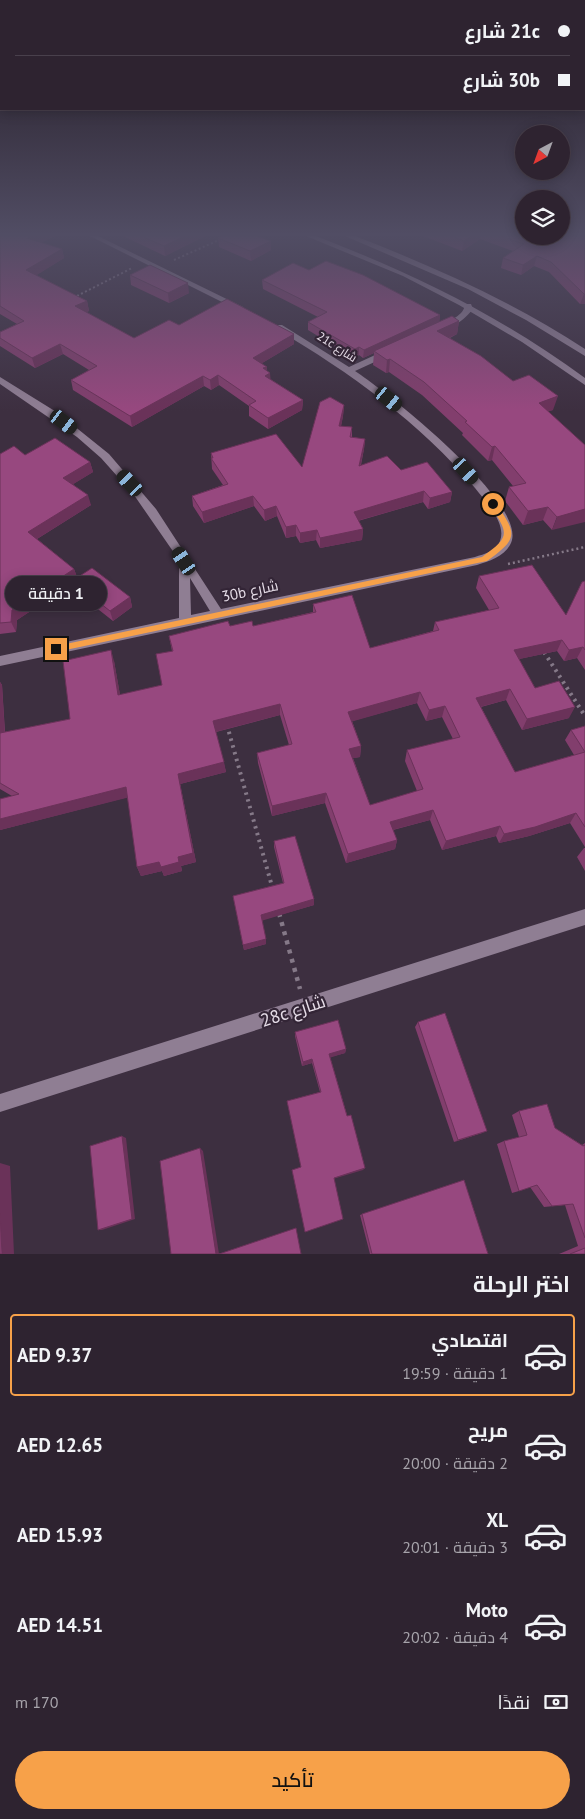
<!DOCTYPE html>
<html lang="ar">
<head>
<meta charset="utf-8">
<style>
	body { margin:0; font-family:"PT Sans",Cairo,sans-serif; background:#362b38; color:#f1f3f6; direction:rtl; height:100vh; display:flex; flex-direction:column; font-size:19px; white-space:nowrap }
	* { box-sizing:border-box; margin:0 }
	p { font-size:16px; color:#a7a4ab }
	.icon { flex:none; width:28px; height:28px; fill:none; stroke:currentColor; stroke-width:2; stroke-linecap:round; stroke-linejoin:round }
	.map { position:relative; height:1254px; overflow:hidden; direction:ltr }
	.details { display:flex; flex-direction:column; background:#2e2330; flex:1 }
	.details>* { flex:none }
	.hud { position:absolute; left:0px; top:0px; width:585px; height:110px; box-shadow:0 2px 12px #0003,0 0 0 1px #49404c; direction:rtl; display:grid; align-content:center; height:110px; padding:0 15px; background:#2e2330 }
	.needle { width:32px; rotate:221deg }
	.controls { position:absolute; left:515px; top:125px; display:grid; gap:10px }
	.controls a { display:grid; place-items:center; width:55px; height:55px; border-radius:50%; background:#2e2330; box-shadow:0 2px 12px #0003,0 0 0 1px #49404c; font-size:25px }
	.end { position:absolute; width:22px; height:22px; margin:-11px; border:6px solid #f7a149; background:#111; box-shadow:0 0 0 2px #111 }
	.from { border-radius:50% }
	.bubble { position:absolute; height:35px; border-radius:18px; background:#2e2330; box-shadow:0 2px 12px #0003,0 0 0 1px #49404c; font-size:16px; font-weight:600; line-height:35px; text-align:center; direction:rtl }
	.car { position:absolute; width:15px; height:30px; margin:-15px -8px; border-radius:6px; box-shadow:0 0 4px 1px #0007; background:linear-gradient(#222 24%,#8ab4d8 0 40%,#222 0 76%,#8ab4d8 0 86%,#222 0) }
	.hud b { display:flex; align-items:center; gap:18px; height:48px; font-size:19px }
	.hud b+b { border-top:1px solid #49404c }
	.hud i { width:12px; height:12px; background:#f1f3f6 }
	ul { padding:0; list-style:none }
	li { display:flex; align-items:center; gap:15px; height:82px; margin:0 10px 8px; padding:0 5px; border:2px solid transparent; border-radius:5px }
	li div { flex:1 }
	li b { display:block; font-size:19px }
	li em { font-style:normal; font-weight:600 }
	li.selected { border-color:#f7a149 }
	li>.icon { width:45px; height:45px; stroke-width:1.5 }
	h2 { padding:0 15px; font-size:22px; line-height:60px }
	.pay { display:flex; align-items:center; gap:12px; height:55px; padding:0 15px; font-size:19px }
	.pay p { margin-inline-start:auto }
	.button { display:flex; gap:10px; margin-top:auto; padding:10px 15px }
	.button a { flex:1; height:58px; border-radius:30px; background:#f7a149; color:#111; font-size:20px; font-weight:600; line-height:58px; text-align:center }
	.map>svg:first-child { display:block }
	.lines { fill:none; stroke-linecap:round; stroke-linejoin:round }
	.path-far3 { stroke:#857988; stroke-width:2; stroke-dasharray:2 2.5; stroke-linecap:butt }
	.path-far2 { stroke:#857988; stroke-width:2.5; stroke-dasharray:2 3; stroke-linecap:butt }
	.path-far1 { stroke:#857988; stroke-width:4; stroke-dasharray:2.5 4.5; stroke-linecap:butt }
	.path { stroke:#857988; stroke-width:4.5; stroke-dasharray:4 5.5; stroke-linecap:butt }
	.minor { fill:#8f7e93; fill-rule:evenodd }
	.secondary { fill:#8f7e93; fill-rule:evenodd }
	.wall { fill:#823e6d; fill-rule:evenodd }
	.shaded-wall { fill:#6a3259 }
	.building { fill:#97487f; stroke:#6a3259; fill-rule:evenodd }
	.route { fill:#f7a149 }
	.labels { text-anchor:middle; stroke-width:4.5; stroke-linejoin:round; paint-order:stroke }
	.far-street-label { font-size:12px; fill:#e6dde8; stroke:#332536 }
	.street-label { font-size:15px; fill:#e6dde8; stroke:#332536 }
	.near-street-label { font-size:18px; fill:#e6dde8; stroke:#332536 }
</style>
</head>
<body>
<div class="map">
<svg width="585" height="1254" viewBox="0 0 585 1254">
	<rect width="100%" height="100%" fill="#3d2f40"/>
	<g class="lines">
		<!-- path-far3 -->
		<path class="path-far3" d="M174,260l54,-24
			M73,298l59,-30"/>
		<!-- path-far2 -->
		<path class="path-far2" d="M508,564l77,-17"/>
		<!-- path-far1 -->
		<path class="path-far1" d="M544,652l41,64
			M227,725l46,165"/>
		<!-- path -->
		<path class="path" d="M279,913l21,76"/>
		<!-- minor -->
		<path class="minor" d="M90,236h8l145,71 -7,2z
			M465,304h6l2,5c-7,9 -21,21 -33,20v-4c10,-5 24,-9 25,-21z
			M276,325h6l67,42 37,-17h6v4l-37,17c32,21 167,128 157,169 -4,15 -22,21 -35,25l-477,101v-10l179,-38v-58l-45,-65 -33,-37 -24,-21 -77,-53v-7l58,36 51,41 47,55 65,100 254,-52c9,-3 22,-6 25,-16 7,-18 -15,-40 -25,-53 -56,-66 -124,-115 -199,-159zM190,578l20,33 -19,4z
			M585,909v16l-585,187v-18z"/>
		<!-- secondary -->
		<path class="secondary" d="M306,236h10c98,38 183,79 269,142v7l-63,-43 -63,-37 -56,-29z
			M345,236h10c80,31 158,66 230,113v7l-59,-36 -58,-31z"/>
	</g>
	<!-- wall -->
	<path class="wall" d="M0,236h55l-15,7 22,6 2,9 -28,17 51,26 2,10 -3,1 48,26 45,-13 115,19 -32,19 5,8 3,2v6l33,21 -1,10 -34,19 -19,-13v-10l-30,-21 -8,5 -7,-4 -72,41 -59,-37 -2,-10 18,-10 -26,-16 -28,14 -35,-22v-14l17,-8 -17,-10z
		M123,236h82l-40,20z
		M423,236h162v68h-5l-31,-32 -15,-6 -13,9 -20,-7 2,-10 10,-7 -33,-12 -18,12z
		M218,238l53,3v9l-20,11 -32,-14z
		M309,270l131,45 -1,7 20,-1 -2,13 -7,4 103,72 -5,1 36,35 -32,84 -9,-10 -20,5 -18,-24 4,-14 4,-1 -21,-26 -4,1 -26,-26 1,-2 -41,-38 -33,-23 -3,1 -13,-8 1,-12 -11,5 -4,-3 -5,3 -46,-28v-8l10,-5 -55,-28 -1,-9z
		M130,275l59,18 -20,10 -38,-18z
		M344,405l-1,11 -2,10 11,1v10l13,2 -1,10 -3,16 40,5 51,22 -2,10 -22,7 -5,-7 -65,19 5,8 -1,11 -42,8 -4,-8 -16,3 -4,-7 -10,2 -9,-22 -12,5 -11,-15 -50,17 -11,-17 -1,-10 31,-11 -11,-16 -1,-16 91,14z
		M0,454l25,1 65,7 3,10 -20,12 18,21 -54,34 37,30 3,8 53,20 2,10 -19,14 -38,-30 -2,-8 -56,37 -1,12 -16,2z
		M479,576l87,39 19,-34v89l-8,-12 -13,3 -7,-10 -38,8 16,29 34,30 -47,12 -16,-30 -25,7 34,65 59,-17 -9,-15 6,-10 14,-4v121l-15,-24 -41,13 -30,7 -3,-7 -54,14 -12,-30 -37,10 4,10 -2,9 -49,14 -21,-60 -53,13 -14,-53 -1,-10 32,-8 -9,-30 -64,17 10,40 -46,12 16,78 -15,4 1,5 -18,5 -2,-5 -21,5 -4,-9 -9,-70 -128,33v-31l12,-3 -12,-7v-107l2,3 3,47 65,-13 44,-58 6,34 42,-10 10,-34 -3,-15 61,-10h23l60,-14v-8l57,44 63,-17 2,-9 54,-12 -13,-22zM417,703l9,18 16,-4 11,22 -46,11 -2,11 12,30 -47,14 -17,-47 7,-1 1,-11 -9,-25z
		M274,841l40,58v6l-52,15 4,24 -22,6 -11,-54 50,-13 -9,-36z
		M584,848h1v23l-8,-14z
		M418,1022l64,111 -28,9 -39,-115z
		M295,1032l51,17 -1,4 -15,4 33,113 -62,-3 -14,-66 33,-9 -8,-29 -10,3 -7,-30z
		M519,1111l36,17 27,17 3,-2v111h-26l19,-8 -13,-41 -21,2 -14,-20 -11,4 -7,2 -15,-49 7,-3 15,-4 -7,-22z
		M464,1180l24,74h-118l-10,-39z"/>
	<!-- shaded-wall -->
	<path class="shaded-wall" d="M32,236h23l-26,12 -2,-10z
		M185,236h20l-40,20 -1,-10z
		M472,236h9l-1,3 -18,12 2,-10z
		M271,241v9l-20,11 -1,-10z
		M62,249l2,9 -35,22 -3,-10z
		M537,256l-3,10 -13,9 2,-10z
		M188,283l1,10 -20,10 -1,-10z
		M584,294h1v10h-5z
		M87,301l2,10 -12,5 -2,-10z
		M440,315l-1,9 -65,27v2l-11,5 1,-8z
		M459,321l-2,13 -22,10 2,-13z
		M294,334v10l-40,24 -1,-10z
		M60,344l3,10 -28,14 -3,-10z
		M359,347v8l-5,3 1,-9z
		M390,359l-1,13 -3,1 1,-13z
		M267,367v8l3,-2 1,10 -6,-5 -2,-10z
		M218,375l1,10 -8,5 -1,-10z
		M203,376l1,10 -72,41 -2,-11z
		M558,396l-5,14 -18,6 4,-13z
		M303,400l-1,10 -34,19v-11z
		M344,405l-1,11 -4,20v-10z
		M365,439l-1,10 -6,27 1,-10z
		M495,446l-3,14 -4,1 4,-14z
		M90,462l3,10 -26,16 -4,-10z
		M424,491l-1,11 -70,20 1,-10z
		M452,492l-2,10 -22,7 2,-11z
		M88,495l3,10 -59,37 -4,-10z
		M253,496l1,10 -50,17 -2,-11z
		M276,506l1,10 -12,5 -1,-11z
		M548,507l-5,13 -20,5 5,-14z
		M585,509v13l-33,8 5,-13z
		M296,525v11l-10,2v-11z
		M363,529l-1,11 -42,8v-10z
		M317,530l-1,10 -16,3v-10z
		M74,569l4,11 -6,1 1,2 -56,37 -1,12 -5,-10 1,-12z
		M130,597l2,10 -19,14 -3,-10z
		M562,640l-5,11 -47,10 4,-11z
		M583,647l-6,11 -13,3 5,-11z
		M111,650l3,11 8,45 -4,-11z
		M0,682l2,3 3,52 -5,1z
		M510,689l-4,11 -34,9 4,-11z
		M420,692l-3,11 -70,20 1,-11z
		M280,704v11l-65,17 -2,-11z
		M445,706l-3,11 -16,4 3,-11z
		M575,707l-6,11 -47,12 5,-11z
		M361,746l-1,11 -12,2 1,-10z
		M224,762l2,10 -46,12 16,78 -15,4 1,5 -18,5 -2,-5 -21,5 -4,-9 41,-93z
		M126,787l4,10 -130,33v-11z
		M326,793l-1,10 -53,13v-10z
		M433,810l-3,10 -42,11 2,-9z
		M576,813l-6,10 -41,13 -30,7 5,-9z
		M500,826l-4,10 -54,14 4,-9z
		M397,840l-2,9 -49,14 2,-9z
		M314,899v6l-53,16v-6z
		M266,939v5l-22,6 -1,-5z
		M346,1049l-1,4 -16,5v-4z
		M312,1059v4l-10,3 1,-4z
		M487,1131l-5,2 -28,9 4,-2z
		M122,1136l4,2 9,81 -33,11h-4z
		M200,1148l3,3 16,103h-3z
		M0,1163l10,3 4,88h-12l-2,-41z
		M365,1168l-2,2 -30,9 1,-1z"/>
	<!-- building -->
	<path class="building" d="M0,236h32l-5,2 35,11 -36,21 61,31 -12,5 59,32 35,-18 10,5 48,-26 67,35 -41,24 14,9 -4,1 7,5 -5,3 38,24 -35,18 -19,-13 7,-4 -38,-26 -8,5 -7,-4 -73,40 -59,-36 26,-14 -37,-22 -28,14 -32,-20v-6l24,-11 -24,-15z
		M141,236h44l-21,10z
		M223,236h34l14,5 -21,10 -32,-13z
		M451,236h21l-8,5z
		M501,236h84v58h-1l-33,-32 -14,-6 -14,9 -20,-7 21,-14z
		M326,261l37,14 77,40 -76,35 -5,-3 -4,2 -47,-27 19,-10 -65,-32 31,-17 16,7z
		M150,265l38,18 -20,10 -38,-18z
		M452,316l7,5 -22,10 44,25 32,25 16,-6 29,21 -19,7 46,42v64l-28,8 -9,-10 -20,4 -19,-24 17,-4 -31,-37 -3,1 -27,-25 2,-1 -43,-39 -34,-23 -3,1 -13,-9z
		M330,397l14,8 -5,21 13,1 -2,10 15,2 -6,27 28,-10 14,14 26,-8 25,30 -22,6 -6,-7 -70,21 9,17 -43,9 -3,-8 -17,3 -4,-8 -10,2 -10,-21 -12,4 -11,-14 -51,16 -10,-16 36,-12 -17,-26h2l-2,-5 65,-19 26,33 18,-65z
		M55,438l35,24 -27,16 25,17 -60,37 46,37 -62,41 -1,12 -11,1v-169l14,-8 11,9z
		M532,565l34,50 16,-33 3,-1v69l-2,-3 -14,3 -7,-10 -48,10 21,38 24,-7 16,26 -48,12 -17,-30 -34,9 39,74 70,-20 -14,-22 14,-4v101l-9,-14 -41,14 -31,7 -4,-8 -54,15 -13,-31 -43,12 7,18 -49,14 -22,-61 -54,13 -15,-53 35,-9 -12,-40 -67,17 11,41 -46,12 15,79 -15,4 1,5 -18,5 -2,-5 -22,5 -11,-80 -126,32v-20l19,-5 -19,-11v-50l70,-14 -7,-58 48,-11 7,45 44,-10 -6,-31 17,-3 -4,-15 59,-15 2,5 22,-5 1,5 63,-14 -3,-8 39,-9 18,53 69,-18 -4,-8 64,-14 -20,-32zM420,692l9,18 16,-4 15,31 -53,13 16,39 -53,16 -21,-56 12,-3 -13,-34z
		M92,568l38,29 -20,14 -38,-30z
		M295,836l19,63 -53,16 5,24 -23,6 -10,-49 51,-13 -10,-42z
		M445,1013l42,118 -29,9 -40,-118z
		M338,1020l8,29 -17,5 18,62 4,-1 14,53 -31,10 9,41 -38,13 -13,-62 9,-3 -14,-66 34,-9 -9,-33 -9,3 -8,-30z
		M547,1104l8,24 28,18 2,-1v93l-12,-34 -21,2 -15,-21 -18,6 -15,-50 23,-6 -8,-24z
		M122,1136l10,83 -34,11 -8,-84z
		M200,1148l16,106h-45l-11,-93z
		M464,1180l24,74h-116l-10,-40z
		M0,1213l2,41h-2z
		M296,1228l5,26h-82z
		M585,1248v6h-15z"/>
	<!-- sky -->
	<linearGradient id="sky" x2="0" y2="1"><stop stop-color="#221a23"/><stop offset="0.57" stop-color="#514d64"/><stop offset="1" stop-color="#514d64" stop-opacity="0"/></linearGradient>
	<rect width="585" height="411" fill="url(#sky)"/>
	<!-- route -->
	<path class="route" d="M491,502h4c22,32 24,36 -8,59l-431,91 -5,-3 5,-3 426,-89c30,-21 26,-24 7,-53z"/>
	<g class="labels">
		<!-- far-street labels -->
		<g class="far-street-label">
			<text transform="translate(337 347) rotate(33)" y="4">21c شارع</text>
		</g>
		<!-- street labels -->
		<g class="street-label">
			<text transform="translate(250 591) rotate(-12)" y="5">30b شارع</text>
		</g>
		<!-- near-street labels -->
		<g class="near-street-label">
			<text transform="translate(293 1011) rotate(-18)" y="6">28c شارع</text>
		</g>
	</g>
</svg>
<div class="controls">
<a><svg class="needle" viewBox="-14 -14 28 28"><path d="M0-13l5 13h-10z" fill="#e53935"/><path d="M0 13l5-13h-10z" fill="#a7a4ab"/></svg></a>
<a><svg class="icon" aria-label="layers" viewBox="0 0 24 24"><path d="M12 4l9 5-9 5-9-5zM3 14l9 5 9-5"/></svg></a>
</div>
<i class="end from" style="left:493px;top:504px"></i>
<i class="end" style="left:56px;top:649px"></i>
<div class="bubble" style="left:5px;top:576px;width:102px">1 دقيقة</div>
<i class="car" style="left:389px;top:399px;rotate:129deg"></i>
<i class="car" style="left:64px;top:422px;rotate:127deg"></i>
<i class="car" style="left:466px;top:471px;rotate:138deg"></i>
<i class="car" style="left:130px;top:483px;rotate:317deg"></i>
<i class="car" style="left:184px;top:561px;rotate:327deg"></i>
<div class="hud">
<b><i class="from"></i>21c شارع</b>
<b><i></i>30b شارع</b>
</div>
</div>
<section class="details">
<h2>اختر الرحلة</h2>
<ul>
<li class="selected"><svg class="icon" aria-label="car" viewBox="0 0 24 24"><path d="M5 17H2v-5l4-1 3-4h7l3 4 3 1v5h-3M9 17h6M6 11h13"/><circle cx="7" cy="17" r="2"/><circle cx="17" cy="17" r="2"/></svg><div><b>اقتصادي</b><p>1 دقيقة · 19:59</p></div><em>AED 9.37</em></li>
<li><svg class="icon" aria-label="car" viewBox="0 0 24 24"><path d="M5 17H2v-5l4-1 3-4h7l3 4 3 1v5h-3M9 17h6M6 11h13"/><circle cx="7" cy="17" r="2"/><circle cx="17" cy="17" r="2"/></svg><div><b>مريح</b><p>2 دقيقة · 20:00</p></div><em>AED 12.65</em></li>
<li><svg class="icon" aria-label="car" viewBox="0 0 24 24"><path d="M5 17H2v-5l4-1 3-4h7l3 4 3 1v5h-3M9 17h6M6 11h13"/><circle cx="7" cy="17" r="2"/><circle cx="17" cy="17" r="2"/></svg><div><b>XL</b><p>3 دقيقة · 20:01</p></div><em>AED 15.93</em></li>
<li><svg class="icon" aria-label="car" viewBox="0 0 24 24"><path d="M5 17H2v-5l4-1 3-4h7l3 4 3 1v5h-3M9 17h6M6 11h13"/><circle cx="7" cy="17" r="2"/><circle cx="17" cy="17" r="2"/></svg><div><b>Moto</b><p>4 دقيقة · 20:02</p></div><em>AED 14.51</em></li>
</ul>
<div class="pay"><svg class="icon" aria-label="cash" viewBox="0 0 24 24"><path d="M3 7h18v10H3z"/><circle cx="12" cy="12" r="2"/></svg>نقدًا<p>170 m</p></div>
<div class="button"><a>تأكيد</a></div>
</section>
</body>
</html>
